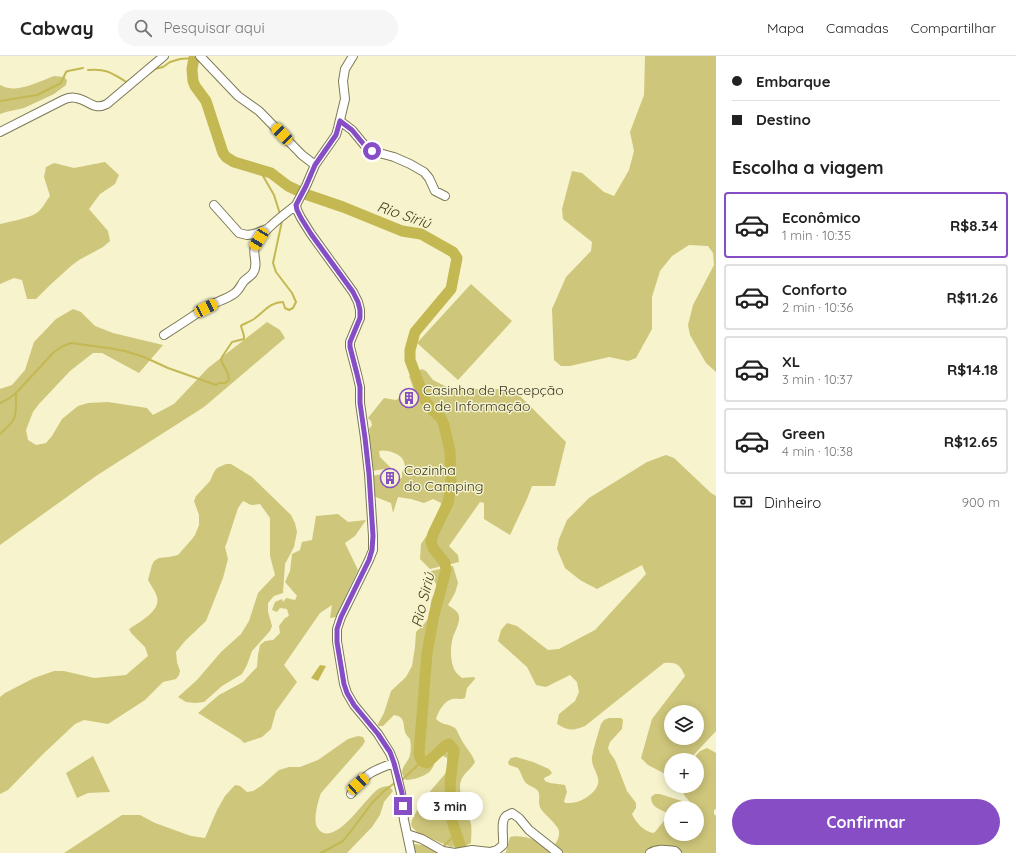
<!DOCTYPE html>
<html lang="pt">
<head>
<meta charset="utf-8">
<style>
	body { margin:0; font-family:Quicksand,sans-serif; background:#f6f6f6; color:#222; height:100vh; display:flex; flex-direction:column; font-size:15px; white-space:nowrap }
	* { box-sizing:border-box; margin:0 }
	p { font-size:13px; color:#767676 }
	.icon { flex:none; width:22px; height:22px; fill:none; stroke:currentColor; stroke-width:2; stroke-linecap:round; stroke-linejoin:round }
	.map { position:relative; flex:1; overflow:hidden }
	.sheet { display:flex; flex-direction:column; background:#fff; width:300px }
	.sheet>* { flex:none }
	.top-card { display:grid; align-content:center; height:88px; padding:0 16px; background:#fff }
	.fabs { position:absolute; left:664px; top:649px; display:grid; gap:8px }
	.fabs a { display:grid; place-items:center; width:40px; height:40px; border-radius:50%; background:#fff; box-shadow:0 2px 10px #0003; font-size:20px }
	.end { position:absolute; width:18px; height:18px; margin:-9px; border:5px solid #864dc4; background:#fff; box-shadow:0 0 0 2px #fff }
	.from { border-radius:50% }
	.bubble { position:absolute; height:28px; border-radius:14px; background:#fff; box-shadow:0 2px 10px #0003; font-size:13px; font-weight:800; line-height:28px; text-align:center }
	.car { position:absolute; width:12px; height:24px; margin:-12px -6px; border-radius:5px; box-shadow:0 0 3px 1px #0007; background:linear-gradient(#f5c518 24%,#345 0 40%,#f5c518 0 76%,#345 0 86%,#f5c518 0) }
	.top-card b { display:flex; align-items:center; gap:14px; height:38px; font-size:15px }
	.top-card b+b { border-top:1px solid #e0e0e0 }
	.top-card i { width:10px; height:10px; background:#222 }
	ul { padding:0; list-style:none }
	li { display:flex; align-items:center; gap:12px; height:66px; margin:0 8px 6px; padding:0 8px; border:2px solid #e0e0e0; border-radius:4px }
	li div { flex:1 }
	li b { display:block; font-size:15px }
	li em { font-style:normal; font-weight:800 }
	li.selected { border-color:#864dc4 }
	li>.icon { width:36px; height:36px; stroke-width:1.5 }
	h2 { padding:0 16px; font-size:18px; line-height:48px }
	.pay { display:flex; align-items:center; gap:10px; height:44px; padding:0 16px; font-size:15px }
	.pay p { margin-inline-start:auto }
	.primary-button { display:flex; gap:8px; margin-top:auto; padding:8px 16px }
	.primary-button a { flex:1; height:46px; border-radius:24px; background:#864dc4; color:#fff; font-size:16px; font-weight:800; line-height:46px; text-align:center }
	header { display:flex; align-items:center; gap:24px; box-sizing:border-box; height:56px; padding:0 20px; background:#fff; border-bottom:1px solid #e0e0e0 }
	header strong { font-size:19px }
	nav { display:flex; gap:22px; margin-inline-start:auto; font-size:14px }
	.search { width:280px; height:36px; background:#f6f6f6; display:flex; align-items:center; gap:10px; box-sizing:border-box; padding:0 14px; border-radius:22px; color:#767676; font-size:15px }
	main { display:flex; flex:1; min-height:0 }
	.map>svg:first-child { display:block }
	.green { fill:#cec67b; fill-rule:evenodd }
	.water { fill:#c3b852 }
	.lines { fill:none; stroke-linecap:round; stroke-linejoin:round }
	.stream { stroke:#c3b852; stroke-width:2 }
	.river { stroke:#c3b852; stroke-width:11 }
	.minor-casing { stroke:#7d7957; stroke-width:10 }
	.minor { stroke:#fff; stroke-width:8 }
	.route { stroke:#864dc4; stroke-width:5 }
	.labels { text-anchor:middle; stroke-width:3; stroke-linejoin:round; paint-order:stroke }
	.poi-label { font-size:14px; fill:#373627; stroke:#f6f3cd; text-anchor:start }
	.water-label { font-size:15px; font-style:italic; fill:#484419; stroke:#f6f3cd }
</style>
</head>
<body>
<header>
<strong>Cabway</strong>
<div class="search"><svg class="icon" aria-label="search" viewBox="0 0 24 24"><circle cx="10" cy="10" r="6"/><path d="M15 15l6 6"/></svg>Pesquisar aqui</div>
<nav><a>Mapa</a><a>Camadas</a><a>Compartilhar</a></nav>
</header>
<main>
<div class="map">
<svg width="716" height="797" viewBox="0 0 716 797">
	<rect width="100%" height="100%" fill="#f6f3cd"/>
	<!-- green -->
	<path class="green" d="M645,0h71v316l-10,-9 -16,-28 -2,-10 5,-20 21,-40 -1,-12 -5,-7 -19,-1 -17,11 -12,15 -8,26v32l-16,29 -8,3 -19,-4 -39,9h-9l-7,-6 -2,-51 14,-32 25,-26 1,-9 -29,-23 -1,-10 10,-38 10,2 22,19 10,4 15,-26 5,-19 -4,-19 14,-37z
		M54,20l10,1 3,3 -1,5 -12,9 -30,14 -18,4 -6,2v-29c3,1 6,3 10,3 11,3 33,-8 44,-12z
		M105,106l14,13 -4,9 -15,10 -11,15 19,22 2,10 -7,6 -24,13 -8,6 -21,19 -14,14h-9l-5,-19 -8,-2 -14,6v-60c12,-3 28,-5 38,-12 5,-4 8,-11 12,-16l-6,-19 2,-10 8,-4 20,5z
		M471,228l41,37 -54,59 -41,-37z
		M73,253l8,3 14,14 18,7 50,12 -24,28 -37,-20h-9l-23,18 -31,33 -6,8 -7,18 2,10 8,5 10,-2 6,-7 10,-17 16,-13 10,-3 20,-1 39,6 6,7 21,-11 34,-36 59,-46 13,8 5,8 -81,69 -108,69 -96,69v-156l12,-4 13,-15 9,-28 22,-23z
		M422,313l4,2 7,9 18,9h62l53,53 -11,44h-23l-5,13 -17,36 -26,-16v-16l-4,-1 -31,44 9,9 1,7 -29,7 -10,-10 1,-15 19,-28 1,-13 -8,-4 -9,4 -13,-4 -13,-2 -5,16 -2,-10 -18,-7 -1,-20 15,-3 1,8 7,-1 7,-2v-6l3,-4c0,-3 -1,-7 -3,-10 -5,-5 -16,-9 -23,-7l1,6 11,11 -20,3 -4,-35 3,-3 -1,-4 3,-4 -1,-4 -3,-3 16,-20 12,2 9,-5 2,6 4,-1 -1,-7 4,-3 -5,-14z
		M666,399l8,3 37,35 5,3v235l-27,29h-18v17l-23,-12 -7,-7 11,-39 33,-43c-5,-12 -9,-14 -21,-13l-79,63c-12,5 -16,5 -28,-2l2,-10 16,-13 4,-9 -2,-10 -7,-7 -24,12 -10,-2 -9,-18 -29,-26 3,-11 6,-7 10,3 31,24 11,-1 36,-19 51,-56 -4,-9 -45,24 -17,-9 -15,-12 -8,-19 2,-10 8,-19 22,-22 58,-36zM671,656h26v26h-26z
		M226,408h5l21,13 39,38 4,8 2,9 -3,15 -9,17 -2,29 -9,3 -6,7v9l4,14 -2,5 -18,20 -5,14 -5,9 -20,12 -18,16 -9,1 -9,-1 -8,-5 19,-17 24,-28 20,-18 8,-13 9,-28 17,-18 -5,-19v-38l-10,-14 -9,1 -8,-4 -5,7 -11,34 -2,5 3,12 -5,19 -17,43 -21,20 -9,11 1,10 3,9 -1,4 -3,4 -13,3 -18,18 -37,24 -24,-4 -9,4 -33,31 -34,35 -8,4v-97l5,-4 29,-15 20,-7h10l30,7 32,-3 22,-19 -3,-9 -14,-14 -2,-4c10,-7 32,-18 28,-32 -1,-5 -7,-13 -9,-17l4,-15 2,-4 5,-3 10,-1 9,-2 14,-16 3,-4 4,-10v-10l-5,-14 2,-5 14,-15 4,-9 3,-4z
		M338,458l10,8 18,-2 -11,16 -10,7 13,27 -22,47 -6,1 2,-13 -12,8 -36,52 13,17 -21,29 -5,18 -9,8 -18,6 -4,-4 -42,-26 21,-18 24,-13 14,-15 1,-12 2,-10 5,-4 8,-1 7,-7 -1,-7 6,-8 4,-2 -2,-7 -7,-1 -3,4 -5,-2 3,-8 7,-3 1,3 3,-4 9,2 2,-4 -12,-14 5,-11 2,-17 8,-4 2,-8 10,-2 4,-24z
		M453,510l5,17 -3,10 -7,12c4,3 10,6 11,11 1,7 -4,15 -6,21 -3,10 -3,25 2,34 2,3 5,5 7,7 4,0 8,-1 12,-1l1,2 -8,9 -2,10c-5,2 -8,0 -13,1 -8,2 -14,13 -16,20 8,7 10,4 17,8 4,1 5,7 7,10 4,9 12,16 15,25 -4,8 -14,12 -15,23 -1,10 8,28 11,39 1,6 0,13 0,19l-4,2 -16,2 -33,-14 -6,-6 -1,-3 1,-4 9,-18 24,-28 3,-9 -1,-7 -4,-2c-10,3 -7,8 -12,14 -4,6 -18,10 -25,10 -2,-3 -4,-5 -4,-8 0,-6 7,-11 8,-17 1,-4 1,-11 0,-16 -1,-1 -3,-3 -4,-5 -4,-8 1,-17 -12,-19l-11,11h-5v-2l6,-11 7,-22 15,-14 6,-11 3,-19 1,-15c6,-6 13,-12 15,-20 0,-3 -1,-7 0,-10 2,-12 12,-12 0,-25v-6z
		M609,662h12l2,2 -1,9 -12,13 -2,6 2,5 5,7 12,31 9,12v5l-4,6c3,8 13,18 21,19l2,-1 13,-16 -1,-3c-8,-4 -16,-6 -16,-16l4,-3h5l22,7 6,7h-17v26h26v-17l2,-3 -2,-6h-2l-11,-13 -2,-9h15v-26h-5l8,-9 7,-3 9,5v56l-2,1v4l2,2v37h-211l1,-1 4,-15c5,-2 19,0 24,3 6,3 9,9 16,10 5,-5 10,-11 9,-19 -1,-6 -14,-16 -18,-22 -4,-6 0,-13 -3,-18 -3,-4 -10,-5 -13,-9 -3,-4 -4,-10 -7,-14l-9,-3 -1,-3 3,-4 5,-1 17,5 16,7 3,4 -2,2 -6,3 1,3 5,2 15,2 2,7 -3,9 1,2c4,0 8,0 12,-1 9,-3 24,-13 21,-24 -2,-8 -7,-13 -6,-21 2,-11 6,-23 9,-33l3,-4z
		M358,680l5,1 2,4 -2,4 -42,48c-3,8 -8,26 -4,34 16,26 50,-33 63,-39 2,-1 6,-2 9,-2l4,5 -9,11 -4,13 -8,12 -25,26h-283l58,-38h18l15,8 36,13 14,2 12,-28 8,-14 10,-11 5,1 7,6 6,-1 8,-5 18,-16 10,-3h11l18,-7 30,-21z
		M93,700l17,36 -22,1 -11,5 -11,-25z
		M414,788l18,2 8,7h-25z"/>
	<!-- water -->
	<path class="water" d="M453,394v11l-7,2c-1,-7 1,-9 7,-13z
		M320,609l6,1 -8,15 -7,-3z"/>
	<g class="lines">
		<!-- stream -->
		<path class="stream" d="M88,14c19,-2 25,4 40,13
			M150,17l5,-4 8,-2 7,-5 10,-3 14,-1
			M0,45l37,-6 24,-12 5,-11 2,-1 15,-3
			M259,113l15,26 6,19
			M0,347l8,-4 8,-6 38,-41 9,-6 8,-3 37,5 17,3 19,6 24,11 48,17 3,-2h6l4,-3 -1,-6 -7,-14 1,-3 10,-15 12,-3v-3l-3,-10 1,-1c4,-2 9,-4 12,-6 10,-7 16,-17 29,-17l2,6 4,2 4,-2 3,-6 -4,-9 -16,-21 -3,-9 9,-42
			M0,378c18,-16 16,-17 16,-40
			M403,723l19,-18
			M443,791l13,-13
			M321,797l22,-12 8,-10 21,-28 12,-12 12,-9"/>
		<!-- river -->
		<path class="river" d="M196,0l-2,2 -2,11 1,12 2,5 11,15 17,52 3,4 8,5 37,11 17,13 17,8 38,13 59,24 19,3 32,18 4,6 -6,31 -36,43 -5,18v10l15,40 6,9 10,9 3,7 6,26 1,34 -3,18 -15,31 -2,7 2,7 12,15 1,7 -12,45 -7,38 -8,100c1,5 2,9 8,10l18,-17 4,-2 5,6 -4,34 2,37 9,27 6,5"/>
		<defs>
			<path id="minor" d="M200,0l38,40 21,15 43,44 13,10
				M353,0l-8,13 -2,12 2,18 -7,29 -2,7 -21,30 -9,21 -10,19 1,5 4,8 10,16 42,58 5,10 2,8v8l-10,24v5l7,27 3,13v16l5,35 4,36 4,62v14l-4,10 -28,57 -4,12v12l7,43 3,9 7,12 24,29 12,19 4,10 7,30 3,27 7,33
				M340,65l12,9 14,17 6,4 22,6 16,7 14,8 5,6 6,13 10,5
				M0,76l63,-32c4,-2 9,-3 13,-2 13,2 17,13 31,6l57,-48
				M214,149l25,28 8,2 7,-1 13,-5
				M164,279c14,-9 28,-18 41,-27 9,-6 21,-8 30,-15 4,-3 6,-8 9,-12 3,-3 7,-5 9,-8 6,-9 -1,-18 2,-27 6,-15 29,-31 41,-41
				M351,738c14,-20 20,-23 43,-31
				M407,778l15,5 21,12 12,2 17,-3 18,2 7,-2 6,-5c1,-8 -3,-24 3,-29 2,-1 4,-2 6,-3l7,5 10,12 29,23
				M650,797c8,-5 16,-3 25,-2l2,2"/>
		</defs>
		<!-- minor casing -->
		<use href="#minor" class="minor-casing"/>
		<!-- minor -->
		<use href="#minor" class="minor"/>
	</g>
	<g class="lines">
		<!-- route -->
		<path class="route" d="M372,95l-6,-4 -14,-17 -12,-9 -4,14 -21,30 -9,21 -10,19 1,5 4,8 10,16 42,58 5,10 2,8v8l-10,24v5l7,27 3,13v16l5,35 4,36 4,62 -1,14 -3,10 -28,57 -4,12v13l7,42 3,9 7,12 24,29 12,18 4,11 8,30 1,13"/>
	</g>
	<!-- icons -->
	<defs>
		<symbol id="building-ring" viewBox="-11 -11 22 22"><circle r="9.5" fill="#f6f3cd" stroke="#864dc4" stroke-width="1.5"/><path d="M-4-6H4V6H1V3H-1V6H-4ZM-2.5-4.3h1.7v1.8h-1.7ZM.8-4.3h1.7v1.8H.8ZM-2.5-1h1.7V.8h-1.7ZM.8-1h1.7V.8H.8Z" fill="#864dc4"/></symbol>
	</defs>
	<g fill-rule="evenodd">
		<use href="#building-ring" x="398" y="331" width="22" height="22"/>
		<use href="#building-ring" x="379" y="411" width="22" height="22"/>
	</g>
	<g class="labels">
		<!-- poi labels -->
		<g class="poi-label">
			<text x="423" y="339">Casinha de Recepção<tspan x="423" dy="16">e de Informação</tspan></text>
			<text x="404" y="419">Cozinha<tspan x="404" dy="16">do Camping</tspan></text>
		</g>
		<!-- water labels -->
		<g class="water-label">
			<text transform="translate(404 159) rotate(19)" y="5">Rio Siriú</text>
			<text transform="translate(423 544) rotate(-76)" y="5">Rio Siriú</text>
		</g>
	</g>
</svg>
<div class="fabs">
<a><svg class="icon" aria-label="layers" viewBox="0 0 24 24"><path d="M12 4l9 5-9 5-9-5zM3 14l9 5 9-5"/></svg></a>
<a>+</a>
<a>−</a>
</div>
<i class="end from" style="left:372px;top:95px"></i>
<i class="end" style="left:403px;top:750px"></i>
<div class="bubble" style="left:417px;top:736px;width:66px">3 min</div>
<i class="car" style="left:282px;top:78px;rotate:316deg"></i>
<i class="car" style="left:259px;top:183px;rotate:211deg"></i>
<i class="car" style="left:206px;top:252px;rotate:63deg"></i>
<i class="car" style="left:358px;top:728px;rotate:47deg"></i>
</div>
<section class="sheet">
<div class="top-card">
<b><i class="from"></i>Embarque</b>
<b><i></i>Destino</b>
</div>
<h2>Escolha a viagem</h2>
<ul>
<li class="selected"><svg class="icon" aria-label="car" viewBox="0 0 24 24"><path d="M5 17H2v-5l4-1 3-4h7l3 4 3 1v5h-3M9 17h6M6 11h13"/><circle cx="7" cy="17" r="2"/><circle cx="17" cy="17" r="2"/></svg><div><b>Econômico</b><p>1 min · 10:35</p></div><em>R$8.34</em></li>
<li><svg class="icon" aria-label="car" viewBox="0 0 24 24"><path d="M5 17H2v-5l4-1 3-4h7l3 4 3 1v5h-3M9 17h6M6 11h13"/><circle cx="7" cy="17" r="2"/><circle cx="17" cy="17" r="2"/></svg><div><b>Conforto</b><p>2 min · 10:36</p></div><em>R$11.26</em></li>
<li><svg class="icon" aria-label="car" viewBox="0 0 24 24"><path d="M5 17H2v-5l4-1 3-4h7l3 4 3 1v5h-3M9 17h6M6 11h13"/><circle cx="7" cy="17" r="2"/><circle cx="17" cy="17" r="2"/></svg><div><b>XL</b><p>3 min · 10:37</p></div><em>R$14.18</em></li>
<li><svg class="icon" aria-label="car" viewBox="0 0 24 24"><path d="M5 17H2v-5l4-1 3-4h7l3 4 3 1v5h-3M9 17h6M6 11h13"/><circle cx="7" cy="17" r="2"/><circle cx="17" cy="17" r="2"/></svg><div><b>Green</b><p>4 min · 10:38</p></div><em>R$12.65</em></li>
</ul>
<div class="pay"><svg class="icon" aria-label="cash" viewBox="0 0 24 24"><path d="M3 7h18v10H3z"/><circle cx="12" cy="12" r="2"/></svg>Dinheiro<p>900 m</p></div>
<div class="primary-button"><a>Confirmar</a></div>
</section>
</main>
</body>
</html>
